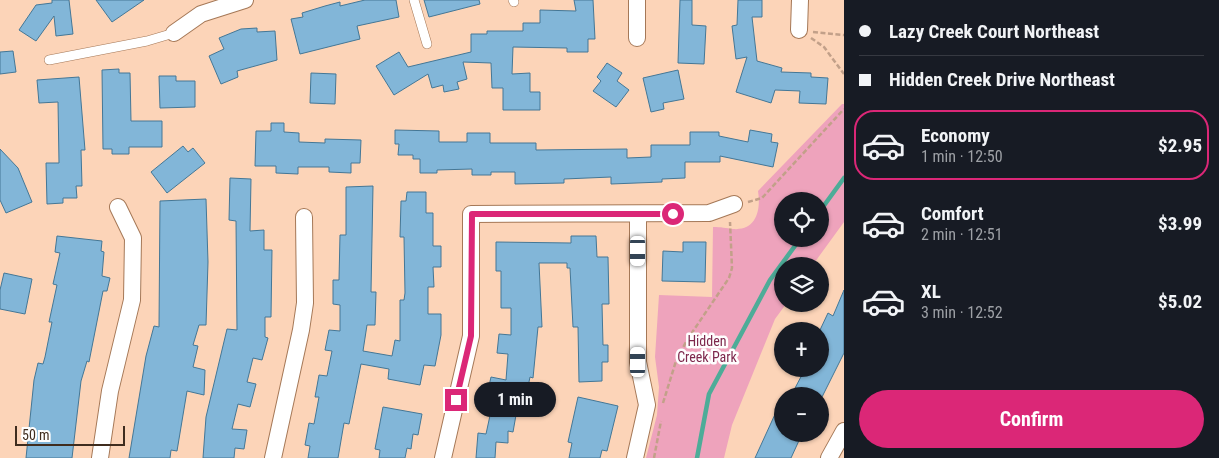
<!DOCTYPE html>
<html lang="en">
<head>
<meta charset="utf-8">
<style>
	body { margin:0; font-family:"Roboto Condensed",sans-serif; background:#242831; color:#f1f3f6; height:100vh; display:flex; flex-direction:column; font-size:19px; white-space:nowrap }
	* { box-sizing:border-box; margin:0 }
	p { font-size:16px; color:#9ea1a6 }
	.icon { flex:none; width:28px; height:28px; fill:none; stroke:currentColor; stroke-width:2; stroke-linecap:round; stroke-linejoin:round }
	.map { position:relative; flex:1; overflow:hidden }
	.side { display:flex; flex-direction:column; background:#171b24; width:375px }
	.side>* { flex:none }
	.hud { display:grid; align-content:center; height:110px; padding:0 15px; background:#171b24 }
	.buttons { position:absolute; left:774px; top:192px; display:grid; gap:10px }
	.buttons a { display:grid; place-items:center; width:55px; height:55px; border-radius:50%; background:#171b24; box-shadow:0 1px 4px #0004; font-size:25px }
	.scale { position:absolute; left:15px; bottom:12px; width:110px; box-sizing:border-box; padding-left:5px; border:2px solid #3f2c1e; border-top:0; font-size:14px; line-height:18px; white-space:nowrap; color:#3f2c1e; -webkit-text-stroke:4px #fefefe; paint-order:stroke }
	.end { position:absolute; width:22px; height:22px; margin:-11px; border:6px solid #db2777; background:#fff; box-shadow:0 0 0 2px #fff }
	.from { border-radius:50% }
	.bubble { position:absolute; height:35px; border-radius:18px; background:#171b24; box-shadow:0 1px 4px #0004; font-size:16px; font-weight:700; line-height:35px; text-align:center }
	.car { position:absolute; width:15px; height:30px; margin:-15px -8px; border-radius:6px; box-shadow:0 0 4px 1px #0007; background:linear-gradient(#fff 24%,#345 0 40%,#fff 0 76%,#345 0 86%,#fff 0) }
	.hud b { display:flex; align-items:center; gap:18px; height:48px; font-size:19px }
	.hud b+b { border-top:1px solid #363941 }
	.hud i { width:12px; height:12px; background:#f1f3f6 }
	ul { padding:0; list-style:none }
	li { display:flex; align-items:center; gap:15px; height:70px; margin:0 10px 8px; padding:0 5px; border:2px solid transparent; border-radius:20px }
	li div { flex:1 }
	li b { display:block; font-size:19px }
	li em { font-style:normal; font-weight:700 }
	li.active { border-color:#db2777 }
	li>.icon { width:45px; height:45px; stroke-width:1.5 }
	.primary-button { display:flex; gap:10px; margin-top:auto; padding:10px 15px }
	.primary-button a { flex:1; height:58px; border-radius:30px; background:#db2777; color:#fff; font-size:20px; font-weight:700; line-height:58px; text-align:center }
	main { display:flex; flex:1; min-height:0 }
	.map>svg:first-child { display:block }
	.green { fill:#eea3bc; fill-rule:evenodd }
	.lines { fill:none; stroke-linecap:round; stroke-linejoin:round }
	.stream { stroke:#4dac98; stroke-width:4.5 }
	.building { fill:#82b6d8; stroke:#447796 }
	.lane-casing { stroke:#a57857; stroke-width:10 }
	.street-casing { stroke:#a57857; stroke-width:18 }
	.path { stroke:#c2a089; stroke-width:2.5; stroke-dasharray:5 2.5; stroke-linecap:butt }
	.lane { stroke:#fff; stroke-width:9 }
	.street { stroke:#fff; stroke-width:16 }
	.route { stroke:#db2777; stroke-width:6 }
	.labels { text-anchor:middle; stroke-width:5; stroke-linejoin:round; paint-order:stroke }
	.park-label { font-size:14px; fill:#7d274c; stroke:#fefefe }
</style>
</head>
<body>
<main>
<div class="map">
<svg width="844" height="458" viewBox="0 0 844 458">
	<rect width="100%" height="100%" fill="#fcd4b8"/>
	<!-- green -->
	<path class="green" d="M842,104h2v118l-32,44h-30v38h4l-11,15 -43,106 -8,33h-78l11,-43 2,-28 -4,-30 4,-62 53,2 1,-70c8,0 13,1 20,2 24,2 28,-20 25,-38zM782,201h38v38h-38z"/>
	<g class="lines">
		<!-- stream -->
		<path class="stream" d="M820,211l24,-33
			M697,458l12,-64 61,-114 30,-41"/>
	</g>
	<!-- building -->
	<path class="building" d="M52,0h17l4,34 -17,2 -2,-20 -18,25 -17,-11 17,-25 16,-2z
		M96,0h48l-32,22z
		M365,0h31l3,17 -42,9 3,13 -60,15 -9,-35 12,-2 -1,-4 23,-7 15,-4v4z
		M424,0h55l1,4 -51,13z
		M574,0h19l2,39h-7v13h-21v-4l-54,-1 -1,27 18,-1v19h10v18h-37v-22h-11l-1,-25 -28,-1 4,17 -10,3 2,7 -15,3 -1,-7 -11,3 -4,-14 -34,21 -18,-29 23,-14 9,15 63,-15v-18h16v-3h36v-8h17v-13l36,1z
		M680,0h12v25l14,1 -2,38 -26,-1z
		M738,0h24v17h-10l5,44 25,7 -1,4 30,1v4l17,1 -2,26 -27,-1 1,-12 -25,-1 -4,13 -35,-11 11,-35 -11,2 -4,-33 5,-1z
		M257,28v4l18,-1 2,29 -40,11 1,6 -17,7 -12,-28 15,-7 -5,-11 22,-9z
		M13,51l3,21 -16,2v-22z
		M607,63l15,10 -5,8 12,9 -13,17 -23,-16 8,-10 -4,-4z
		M119,69v4h11l1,48h31v26h-33v7h-17v-5h-9l-1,-79z
		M678,70l6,29 -21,4 1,6 -13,3 -8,-34z
		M311,73l25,1 -1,30 -25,-1z
		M159,76h17v5h19v26l-35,1z
		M79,77l6,73h-4l1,36h-6l1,12h-14v5l-16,1 -1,-41h13l-1,-61 -19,1 -2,-23z
		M271,123h13v9l15,1v9l26,1v-4l36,1 -1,23h-9v10l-22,-1v-5h-31v7l-22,-1v-7h-21l1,-35h15z
		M395,130l44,1v11h28v-9h23v10h46v7l91,-1v9l24,-1v-12h39v-13h29v4l29,6 2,-12 22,4 -1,8 7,1 -5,24 -53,-11v6h-35v16l-23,1v3l-51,2v-7l-47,2v4l-49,1v-12h-24v3h-19v-6l-35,1v3h-17v-14h-7v-4h-15l1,-11h-4z
		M183,146l5,6 5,-4 12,15 -38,30 -16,-21z
		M0,149l18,19 14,34 -26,11 -6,-13z
		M230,178l21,1 -1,52 14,-1v20h8l-1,67h-6v20l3,1 -6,22 -9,-2 -6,24 9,2 -6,23 -12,-3 -6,25 15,1 -3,19 -9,-1 -1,10h-31l3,-41 21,-88 10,1 -1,-109 -7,-1z
		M373,186l-2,106h5l-1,33h-8l-4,26 29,5 3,-16 5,1v-41h4l1,-7 -1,-56h-4l1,-36h5l1,-9h19v21h7v33h8v21h-8l1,20h-6v27h13v21l-6,31 -11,-1 -4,20 -32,-6 1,-10 -28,-5 -12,60 -5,-1 -6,35h-30l2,-12 -5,-1 4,-22 5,1 5,-27h-4l4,-22 8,1 5,-25 -7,-1 4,-20 11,1v-26l-7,-1v-24h6l1,-45h6v-48z
		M206,199l2,63 -2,63h-7l-6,20 5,1 -5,21 12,3 -1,25 -17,-4 -10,60 -6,-1 -1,8h-41l17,-102 8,-30 5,1 1,-126z
		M57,236l45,5 -1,10 3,1 -2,24 8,2 -3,13h-4l-14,71 -2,-1 -6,20 -9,77h-46l8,-78 4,-17 5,1 2,-7 7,-35h-3l8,-37 -4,-1 7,-31 -5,-1z
		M571,236h25l1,21h11l1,47h-7l1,41h5v17h-6v19l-23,1 -1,-55h-5l-3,-59h-3v-5h-28l3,64h-4l-5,51 -3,-1 -8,39 -6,-1 -3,17 -5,-1v12l-12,-1 -1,16h-19l2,-25 8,1 8,-37 -7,-2 4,-18 15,3 2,-26 -11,-1 2,-19 12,1v-27h-10v-37h-5v-29l75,1z
		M683,242h23l-1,40 -43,-1 1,-30 20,1z
		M4,273l28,6 -7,35 -25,-5v-19z
		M844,290v63l-24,48v-5h-17l-10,-4 12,-23h15v-39l8,-17 5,3z
		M578,397l40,9 -11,45 -5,-1 -2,8h-31l3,-15 -4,-1z
		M782,399v35h20l-11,24h-36z
		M383,407l39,7 -4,21 -5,-1 -2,15 -4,-1 -2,10h-26l1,-8 -5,-1z"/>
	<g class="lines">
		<defs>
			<path id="lane" d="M414,0l13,44
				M513,0l1,2
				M49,60l98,-19 27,-8"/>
			<path id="street" d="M799,30l1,-30
				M174,33l27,-19 44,-14
				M637,38v-38
				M100,458l10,-67 22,-91 1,-62 -15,-31
				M273,458l28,-128 4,-27 -1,-86
				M443,458l28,-122v-122l238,-1 25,-9
				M635,458l12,-53 -9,-43v-148
				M829,458l15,-27"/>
		</defs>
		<!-- lane casing -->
		<use href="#lane" class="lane-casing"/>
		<!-- street casing -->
		<use href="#street" class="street-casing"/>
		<!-- path -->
		<path class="path" d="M813,32l31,3
			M811,38l13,9 20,27
			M748,202l14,-4 82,-89
			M663,403l13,-42 11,-21 42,-62 3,-10 -2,-46
			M654,458l7,-37"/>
		<!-- lane -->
		<use href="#lane" class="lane"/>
		<!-- street -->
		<use href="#street" class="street"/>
	</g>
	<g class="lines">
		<!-- route -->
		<path class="route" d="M456,400l15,-64 1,-122h201"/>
	</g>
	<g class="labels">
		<!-- park labels -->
		<g class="park-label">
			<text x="707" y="346">Hidden<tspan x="707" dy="16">Creek Park</tspan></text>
		</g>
	</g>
</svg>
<div class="buttons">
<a><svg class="icon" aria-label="locate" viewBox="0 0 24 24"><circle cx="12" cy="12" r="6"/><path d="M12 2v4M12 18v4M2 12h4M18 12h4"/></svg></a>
<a><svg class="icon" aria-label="layers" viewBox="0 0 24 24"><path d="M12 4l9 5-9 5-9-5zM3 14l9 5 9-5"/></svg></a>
<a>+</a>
<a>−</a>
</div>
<div class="scale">50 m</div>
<i class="end from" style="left:673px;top:214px"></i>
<i class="end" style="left:456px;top:400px"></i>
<div class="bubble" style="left:474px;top:382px;width:82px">1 min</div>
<i class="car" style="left:638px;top:251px;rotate:180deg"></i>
<i class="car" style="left:638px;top:362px;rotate:0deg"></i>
</div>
<section class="side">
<div class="hud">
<b><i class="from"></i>Lazy Creek Court Northeast</b>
<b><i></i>Hidden Creek Drive Northeast</b>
</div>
<ul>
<li class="active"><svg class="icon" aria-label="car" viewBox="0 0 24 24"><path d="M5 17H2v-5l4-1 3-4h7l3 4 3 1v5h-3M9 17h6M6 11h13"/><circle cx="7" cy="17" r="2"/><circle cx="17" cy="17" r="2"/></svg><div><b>Economy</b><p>1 min · 12:50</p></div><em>$2.95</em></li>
<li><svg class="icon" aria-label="car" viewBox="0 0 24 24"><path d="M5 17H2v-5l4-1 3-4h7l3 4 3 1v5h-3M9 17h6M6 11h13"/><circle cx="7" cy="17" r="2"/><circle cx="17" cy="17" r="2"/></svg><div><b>Comfort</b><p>2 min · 12:51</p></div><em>$3.99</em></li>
<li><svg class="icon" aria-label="car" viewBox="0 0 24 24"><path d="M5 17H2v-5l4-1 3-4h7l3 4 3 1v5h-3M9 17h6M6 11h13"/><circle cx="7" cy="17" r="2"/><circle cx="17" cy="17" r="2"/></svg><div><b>XL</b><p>3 min · 12:52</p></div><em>$5.02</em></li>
</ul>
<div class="primary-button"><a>Confirm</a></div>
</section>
</main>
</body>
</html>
